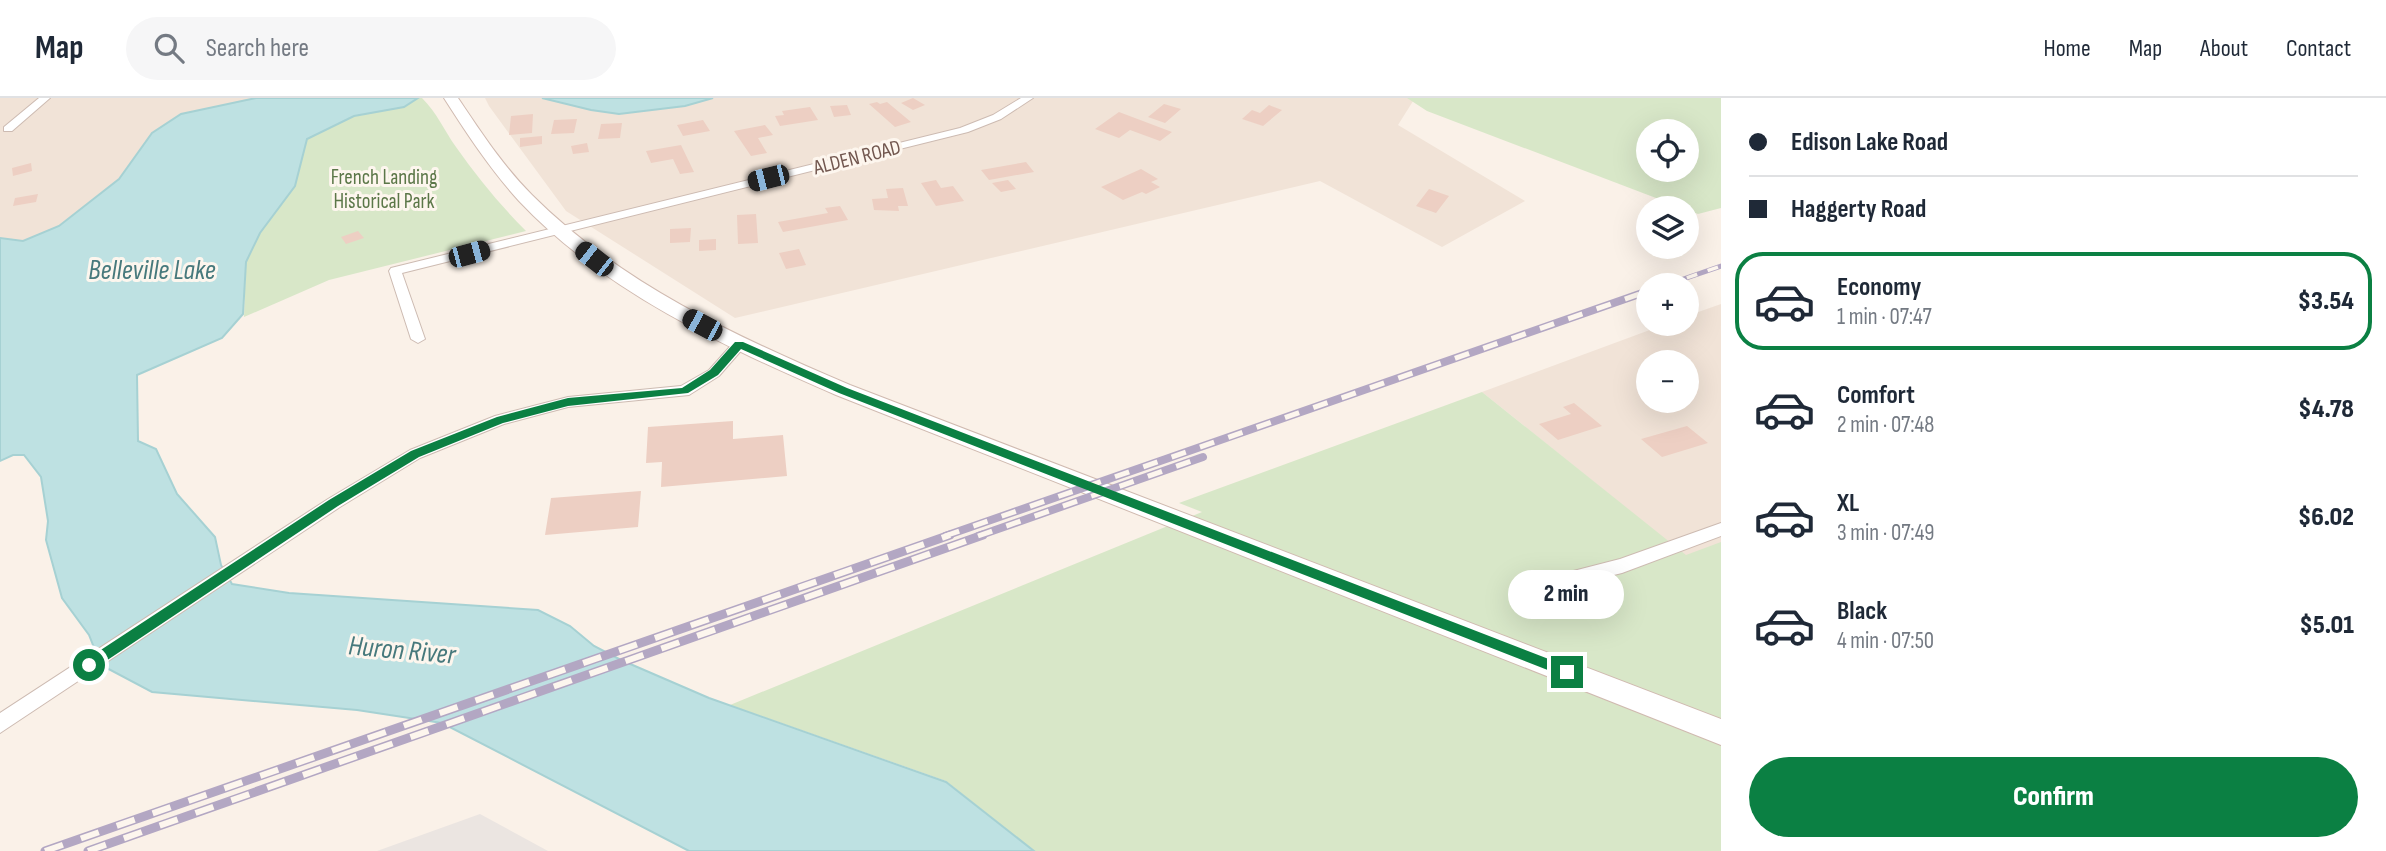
<!DOCTYPE html>
<html lang="en">
<head>
<meta charset="utf-8">
<style>
	body { margin:0; font-family:"Sofia Sans Condensed",sans-serif; background:#f6f6f7; color:#1f2937; height:100vh; display:flex; flex-direction:column; font-size:26px; white-space:nowrap }
	* { box-sizing:border-box; margin:0 }
	p { font-size:23px; color:#747a83 }
	.icon { flex:none; width:38px; height:38px; fill:none; stroke:currentColor; stroke-width:2; stroke-linecap:round; stroke-linejoin:round }
	.map { position:relative; flex:1; overflow:hidden }
	.sheet { display:flex; flex-direction:column; background:#fff; width:665px }
	.sheet>* { flex:none }
	.top-card { display:grid; align-content:center; height:154px; padding:0 28px; background:#fff }
	.buttons { position:absolute; left:1636px; top:21px; display:grid; gap:14px }
	.buttons a { display:grid; place-items:center; width:63px; height:63px; border-radius:50%; background:#fff; box-shadow:0 7px 28px #0002; font-size:35px }
	.end { position:absolute; width:32px; height:32px; margin:-16px; border:9px solid #0b8043; background:#fff; box-shadow:0 0 0 4px #fff }
	.from { border-radius:50% }
	.bubble { position:absolute; height:49px; border-radius:24px; background:#fff; box-shadow:0 7px 28px #0002; font-size:23px; font-weight:800; line-height:49px; text-align:center }
	.car { position:absolute; width:21px; height:42px; margin:-21px -10px; border-radius:9px; box-shadow:0 0 5px 2px #0007; background:linear-gradient(#222 24%,#8ab4d8 0 40%,#222 0 76%,#8ab4d8 0 86%,#222 0) }
	.top-card b { display:flex; align-items:center; gap:24px; height:66px; font-size:26px }
	.top-card b+b { border-top:2px solid #e0e1e3 }
	.top-card i { width:18px; height:18px; background:#1f2937 }
	ul { padding:0; list-style:none }
	li { display:flex; align-items:center; gap:21px; height:98px; margin:0 14px 10px; padding:0 14px; border:4px solid transparent; border-radius:28px }
	li div { flex:1 }
	li b { display:block; font-size:26px }
	li em { font-style:normal; font-weight:800 }
	li.selected { border-color:#0b8043 }
	li>.icon { width:63px; height:63px; stroke-width:1.5 }
	.primary-button { display:flex; gap:14px; margin-top:auto; padding:14px 28px }
	.primary-button a { flex:1; height:80px; border-radius:42px; background:#0b8043; color:#fff; font-size:28px; font-weight:800; line-height:80px; text-align:center }
	header { display:flex; align-items:center; gap:42px; box-sizing:border-box; height:98px; padding:0 35px; background:#fff; border-bottom:2px solid #e0e1e3 }
	header strong { font-size:33px }
	nav { display:flex; gap:38px; margin-inline-start:auto; font-size:24px }
	.search { width:490px; height:63px; background:#f6f6f7; display:flex; align-items:center; gap:18px; box-sizing:border-box; padding:0 24px; border-radius:38px; color:#747a83; font-size:26px }
	main { display:flex; flex:1; min-height:0 }
	.map>svg:first-child { display:block }
	.residential { fill:#f1e3d7; fill-rule:evenodd }
	.industrial { fill:#ebe5e1 }
	.green { fill:#d8e7c8; fill-rule:evenodd }
	.water { fill:#bee1e2; stroke:#a6d1d3; stroke-width:2 }
	.building { fill:#edcfc3 }
	.lines { fill:none; stroke-linecap:round; stroke-linejoin:round }
	.minor-casing { stroke:#cdbbb2; stroke-width:2 }
	.secondary-casing { stroke:#d0bab0; stroke-width:2 }
	.minor { fill:#fff; fill-rule:evenodd }
	.secondary { fill:#fff; fill-rule:evenodd }
	.rail-far2-casing { stroke:#b3a7c3; stroke-width:5 }
	.rail-far1-casing { stroke:#b3a7c3; stroke-width:8 }
	.rail-casing { stroke:#b3a7c3; stroke-width:9 }
	.rail-far2 { stroke:#fdf6ee; stroke-width:3.5; stroke-dasharray:11; stroke-linecap:butt }
	.rail-far1 { stroke:#fdf6ee; stroke-width:5; stroke-dasharray:15; stroke-linecap:butt }
	.rail { stroke:#fdf6ee; stroke-width:6; stroke-dasharray:19; stroke-linecap:butt }
	.route { fill:#0b8043 }
	.labels { text-anchor:middle; stroke-width:6; stroke-linejoin:round; paint-order:stroke }
	.far-street-label { font-size:21px; fill:#72574f; stroke:#fdf6ee }
	.far-park-label { font-size:21px; fill:#5b7748; stroke:#fdf6ee }
	.water-label { font-size:28px; font-style:italic; fill:#47797c; stroke:#fdf6ee }
</style>
</head>
<body>
<header>
<strong>Map</strong>
<div class="search"><svg class="icon" aria-label="search" viewBox="0 0 24 24"><circle cx="10" cy="10" r="6"/><path d="M15 15l6 6"/></svg>Search here</div>
<nav><a>Home</a><a>Map</a><a>About</a><a>Contact</a></nav>
</header>
<main>
<div class="map">
<svg width="1721" height="753" viewBox="0 0 1721 753">
	<rect width="100%" height="100%" fill="#faf1e8"/>
	<!-- residential -->
	<path class="residential" d="M0,0h290l-290,185z
		M485,0h930l-17,27 127,76 -83,46 -122,-66 -585,137 -169,-107 -77,-105z
		M1721,206v280l-239,-192 184,-68h21v-8zM1648,264h39v39h-39z"/>
	<!-- industrial -->
	<path class="industrial" d="M480,716l68,37h-171z"/>
	<!-- green -->
	<path class="green" d="M418,0h4c15,15 22,32 34,49 21,30 44,58 70,84l-197,49 -85,37 2,-55 14,-29 35,-47 12,-47 47,-23 50,-9z
		M1407,0h314v110l-23,6 -271,-103zM1648,33h39v39h-39z
		M1482,294l204,163 35,-13v309h-687l-88,-70 -216,-76 472,-193 -23,-9z"/>
	<!-- water -->
	<path class="water" d="M256,0h162l-14,9 -50,9 -47,23 -12,47 -35,47 -14,29 -3,52 -21,24 -85,37 1,66 18,8 21,45 38,43 6,28 11,19 57,9 249,17 32,16 24,20 27,14 88,38 237,84 88,69h-345l-247,-128 -85,-13 -205,-18 -51,-27 -12,-30 -27,-37 -16,-58 2,-19 -7,-44 -17,-22h-11l-13,6v-223l23,3 36,-15 60,-47 33,-46 29,-19z
		M542,0h171l-28,8 -66,8 -28,-4z"/>
	<!-- building -->
	<path class="building" d="M913,0l12,7 -12,5 -12,-7z
		M877,4l3,2 7,-2 24,20 -16,5 -26,-23z
		M1164,6l17,5 -16,14 -17,-6z
		M847,7l4,10 -17,2 -4,-11z
		M1269,7l13,5 -19,16 -21,-7 10,-9 8,3z
		M810,9l8,13 -38,6 -5,-10 9,-1 -2,-4z
		M1119,14l53,20 -12,9 -30,-11 -11,8 -24,-9z
		M533,16l-1,19 -23,2 2,-19z
		M577,21l-3,14 -23,1 3,-14z
		M703,22l7,11 -27,5 -6,-11z
		M622,25l-2,15 -22,1 3,-15z
		M765,27l8,10 -15,3 9,15 -16,3 -17,-25z
		M542,38v8l-22,3v-9z
		M587,45l2,9 -16,2 -2,-8z
		M681,47l13,27 -14,2 -7,-15 -22,4 -5,-12z
		M1026,64l8,10 -45,8 -8,-10z
		M31,65l1,8 -19,5 -1,-8z
		M1141,71l17,10 -7,3 9,5 -14,7 -4,-2 -19,8 -22,-13z
		M936,82l5,8 12,-2 11,15 -28,5 -15,-23z
		M1008,82l8,9 -15,3 -9,-9z
		M903,90l5,18h-10l1,5 -25,-1 -2,-11 16,-1 -2,-9z
		M1429,91l20,7 -13,17 -20,-7z
		M38,96l-2,8 -23,4 2,-8z
		M840,108l8,14 -65,12 -5,-10 50,-9 -3,-5z
		M756,116l2,29 -20,1 -1,-29z
		M691,130l-1,14 -20,1v-14z
		M358,133l6,7 -18,6 -5,-7z
		M716,141v11l-17,1v-11z
		M799,151l7,16 -20,4 -7,-16z
		M1574,305l28,23 -44,14 -19,-16 32,-10 -8,-7z
		M733,323v18l50,-4 4,41 -126,11 1,-25 -16,1 2,-36z
		M1687,328l21,17 -46,14 -21,-18z
		M641,393l-3,36 -93,8 6,-37z"/>
	<g class="lines">
		<defs>
			<path id="minor" d="M39,0h11l-38,33h-8v-4z
				M1021,0h12l-32,21 -33,13 -566,141 23,66 -7,4 -7,-4 -22,-68 2,-3 569,-140 33,-13z
				M739,242l7,5 -27,31 -30,19 -121,12 -64,17 -84,34 -80,49 -340,226v-20l328,-214 82,-49 85,-34 73,-19 113,-11 28,-16 25,-28z
				M1721,425v13l-99,37 -66,16 -6,-2 -3,-5 3,-5 70,-18z"/>
			<path id="secondary" d="M444,0h14c23,34 45,68 74,97 89,89 205,142 318,190l871,334v26l-885,-350c-113,-49 -231,-103 -317,-194 -29,-32 -52,-67 -75,-103z"/>
		</defs>
		<!-- minor casing -->
		<use href="#minor" class="minor-casing"/>
		<!-- secondary casing -->
		<use href="#secondary" class="secondary-casing"/>
		<!-- minor -->
		<use href="#minor" class="minor"/>
		<!-- secondary -->
		<use href="#secondary" class="secondary"/>
		<defs>
			<path id="rail-far2" d="M1666,187l55,-19"/>
			<path id="rail-far1" d="M945,438l703,-245
				M978,438l225,-79"/>
			<path id="rail" d="M45,753l905,-316
				M88,753l895,-316"/>
		</defs>
		<!-- rail-far2 casing -->
		<use href="#rail-far2" class="rail-far2-casing"/>
		<!-- rail-far1 casing -->
		<use href="#rail-far1" class="rail-far1-casing"/>
		<!-- rail casing -->
		<use href="#rail" class="rail-casing"/>
		<!-- rail-far2 -->
		<use href="#rail-far2" class="rail-far2"/>
		<!-- rail-far1 -->
		<use href="#rail-far1" class="rail-far1"/>
		<!-- rail -->
		<use href="#rail" class="rail"/>
	</g>
	<!-- route -->
	<path class="route" d="M735,244h8l104,46 725,280 2,4 -2,4h-9l-724,-283 -98,-44 -23,26 -30,18 -120,13 -65,17 -84,34 -81,49 -244,163h-10v-8l245,-161 82,-49 86,-34 71,-19 114,-10 28,-18z"/>
	<g class="labels">
		<!-- far-street labels -->
		<g class="far-street-label">
			<text transform="translate(857 59) rotate(-14)" y="7">ALDEN ROAD</text>
		</g>
		<!-- far-park labels -->
		<g class="far-park-label">
			<text x="384" y="86">French Landing<tspan x="384" dy="24">Historical Park</tspan></text>
		</g>
		<!-- water labels -->
		<g class="water-label">
			<text x="152" y="181">Belleville Lake</text>
			<text transform="translate(402 551) rotate(5)" y="10">Huron River</text>
		</g>
	</g>
</svg>
<div class="buttons">
<a><svg class="icon" aria-label="locate" viewBox="0 0 24 24"><circle cx="12" cy="12" r="6"/><path d="M12 2v4M12 18v4M2 12h4M18 12h4"/></svg></a>
<a><svg class="icon" aria-label="layers" viewBox="0 0 24 24"><path d="M12 4l9 5-9 5-9-5zM3 14l9 5 9-5"/></svg></a>
<a>+</a>
<a>−</a>
</div>
<i class="end from" style="left:89px;top:567px"></i>
<i class="end" style="left:1567px;top:574px"></i>
<div class="bubble" style="left:1508px;top:472px;width:116px">2 min</div>
<i class="car" style="left:768px;top:80px;rotate:256deg"></i>
<i class="car" style="left:469px;top:156px;rotate:75deg"></i>
<i class="car" style="left:594px;top:161px;rotate:308deg"></i>
<i class="car" style="left:702px;top:227px;rotate:298deg"></i>
</div>
<section class="sheet">
<div class="top-card">
<b><i class="from"></i>Edison Lake Road</b>
<b><i></i>Haggerty Road</b>
</div>
<ul>
<li class="selected"><svg class="icon" aria-label="car" viewBox="0 0 24 24"><path d="M5 17H2v-5l4-1 3-4h7l3 4 3 1v5h-3M9 17h6M6 11h13"/><circle cx="7" cy="17" r="2"/><circle cx="17" cy="17" r="2"/></svg><div><b>Economy</b><p>1 min · 07:47</p></div><em>$3.54</em></li>
<li><svg class="icon" aria-label="car" viewBox="0 0 24 24"><path d="M5 17H2v-5l4-1 3-4h7l3 4 3 1v5h-3M9 17h6M6 11h13"/><circle cx="7" cy="17" r="2"/><circle cx="17" cy="17" r="2"/></svg><div><b>Comfort</b><p>2 min · 07:48</p></div><em>$4.78</em></li>
<li><svg class="icon" aria-label="car" viewBox="0 0 24 24"><path d="M5 17H2v-5l4-1 3-4h7l3 4 3 1v5h-3M9 17h6M6 11h13"/><circle cx="7" cy="17" r="2"/><circle cx="17" cy="17" r="2"/></svg><div><b>XL</b><p>3 min · 07:49</p></div><em>$6.02</em></li>
<li><svg class="icon" aria-label="car" viewBox="0 0 24 24"><path d="M5 17H2v-5l4-1 3-4h7l3 4 3 1v5h-3M9 17h6M6 11h13"/><circle cx="7" cy="17" r="2"/><circle cx="17" cy="17" r="2"/></svg><div><b>Black</b><p>4 min · 07:50</p></div><em>$5.01</em></li>
</ul>
<div class="primary-button"><a>Confirm</a></div>
</section>
</main>
</body>
</html>
